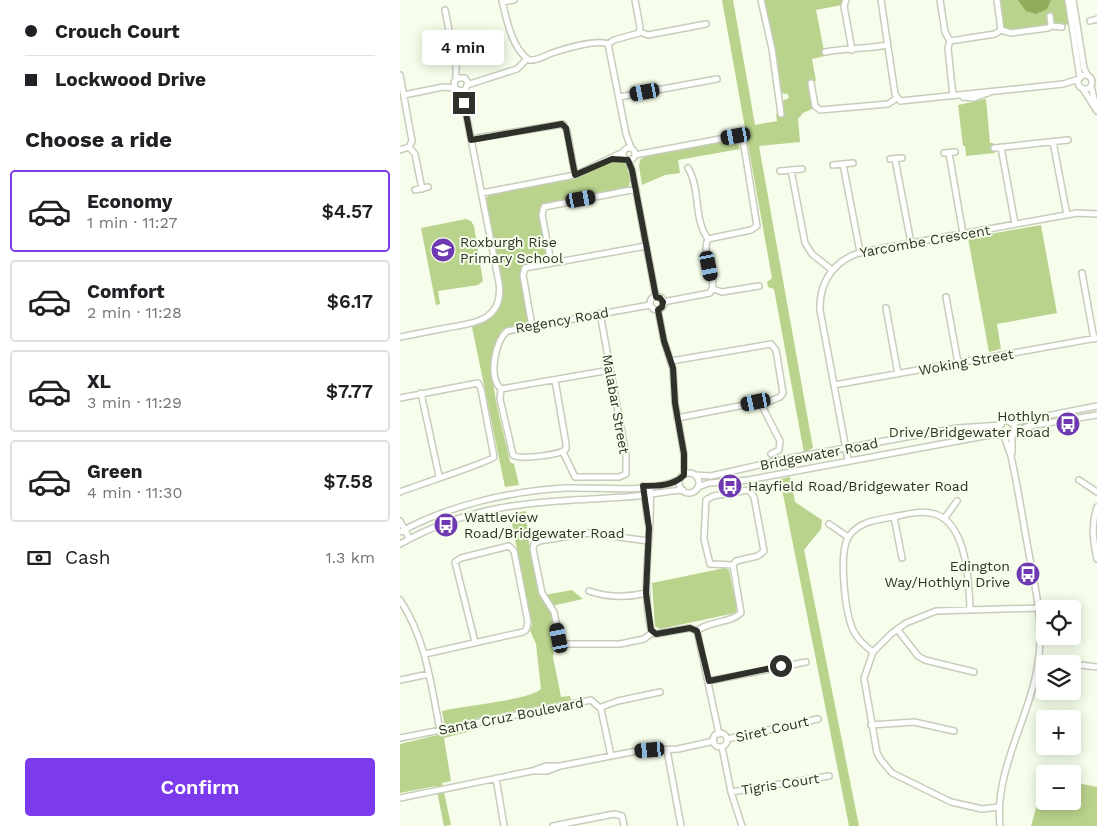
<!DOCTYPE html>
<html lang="en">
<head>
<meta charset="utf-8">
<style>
	body { margin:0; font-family:"Work Sans",sans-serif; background:#f6f6f6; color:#202124; height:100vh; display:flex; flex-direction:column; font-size:19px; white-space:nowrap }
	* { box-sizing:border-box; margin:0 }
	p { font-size:16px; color:#757577 }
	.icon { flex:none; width:28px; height:28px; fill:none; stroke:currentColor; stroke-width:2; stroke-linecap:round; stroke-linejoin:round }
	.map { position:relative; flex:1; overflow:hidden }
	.side { display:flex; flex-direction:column; background:#fff; width:400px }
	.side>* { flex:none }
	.guide { display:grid; align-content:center; height:110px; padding:0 25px; background:#fff }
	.fabs { position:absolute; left:636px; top:600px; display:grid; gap:10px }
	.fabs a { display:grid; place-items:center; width:45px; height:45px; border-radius:5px; background:#fff; box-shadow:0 2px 12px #0003; font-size:25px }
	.end { position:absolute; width:22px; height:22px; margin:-11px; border:6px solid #2e3029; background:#fff; box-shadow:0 0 0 2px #fff }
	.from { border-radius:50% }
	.bubble { position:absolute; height:35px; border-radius:5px; background:#fff; box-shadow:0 2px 12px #0003; font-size:16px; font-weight:600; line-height:35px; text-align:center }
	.car { position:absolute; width:15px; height:30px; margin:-15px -8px; border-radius:6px; box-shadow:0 0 4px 1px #0007; background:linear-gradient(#222 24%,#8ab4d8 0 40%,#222 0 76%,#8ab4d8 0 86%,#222 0) }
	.guide b { display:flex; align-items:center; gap:18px; height:48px; font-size:19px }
	.guide b+b { border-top:1px solid #e0e0e0 }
	.guide i { width:12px; height:12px; background:#202124 }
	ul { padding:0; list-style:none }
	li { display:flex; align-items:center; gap:15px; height:82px; margin:0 10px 8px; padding:0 15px; border:2px solid #e0e0e0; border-radius:5px }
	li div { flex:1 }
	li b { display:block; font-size:19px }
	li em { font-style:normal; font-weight:600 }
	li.selected { border-color:#7c3aed }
	li>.icon { width:45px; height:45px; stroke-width:1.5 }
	h2 { padding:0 25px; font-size:22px; line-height:60px }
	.pay { display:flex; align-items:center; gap:12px; height:55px; padding:0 25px; font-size:19px }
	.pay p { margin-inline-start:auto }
	.cta { display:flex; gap:10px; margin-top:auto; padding:10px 25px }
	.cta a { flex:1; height:58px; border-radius:5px; background:#7c3aed; color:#fff; font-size:20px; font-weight:600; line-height:58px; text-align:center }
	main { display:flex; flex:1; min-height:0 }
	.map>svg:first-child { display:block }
	.green { fill:#b9d28c }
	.water { fill:#91ac5b }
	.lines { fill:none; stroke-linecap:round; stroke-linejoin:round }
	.minor-casing { stroke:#c6cdbb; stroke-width:8 }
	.minor { stroke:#fff; stroke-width:5 }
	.route { stroke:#2e3029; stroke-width:6 }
	.labels { text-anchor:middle; stroke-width:4; stroke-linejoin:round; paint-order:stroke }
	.street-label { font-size:14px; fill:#2e3029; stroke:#f6feeb }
	.poi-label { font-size:14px; fill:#2e3029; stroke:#f6feeb; text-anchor:start }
</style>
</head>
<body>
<main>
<section class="side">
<div class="guide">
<b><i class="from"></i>Crouch Court</b>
<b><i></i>Lockwood Drive</b>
</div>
<h2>Choose a ride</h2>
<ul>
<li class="selected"><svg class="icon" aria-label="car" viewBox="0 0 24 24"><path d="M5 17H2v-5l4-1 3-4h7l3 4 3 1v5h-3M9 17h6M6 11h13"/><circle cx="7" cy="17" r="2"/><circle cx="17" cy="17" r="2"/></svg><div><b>Economy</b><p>1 min · 11:27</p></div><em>$4.57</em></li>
<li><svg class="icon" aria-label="car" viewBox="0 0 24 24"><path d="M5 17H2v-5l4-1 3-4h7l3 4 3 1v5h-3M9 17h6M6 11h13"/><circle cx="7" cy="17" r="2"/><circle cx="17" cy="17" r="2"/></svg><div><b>Comfort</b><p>2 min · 11:28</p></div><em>$6.17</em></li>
<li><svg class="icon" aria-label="car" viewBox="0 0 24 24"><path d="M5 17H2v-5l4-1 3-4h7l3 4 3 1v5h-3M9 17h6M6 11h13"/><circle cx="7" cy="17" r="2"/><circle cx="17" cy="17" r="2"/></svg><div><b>XL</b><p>3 min · 11:29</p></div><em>$7.77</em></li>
<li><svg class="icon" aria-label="car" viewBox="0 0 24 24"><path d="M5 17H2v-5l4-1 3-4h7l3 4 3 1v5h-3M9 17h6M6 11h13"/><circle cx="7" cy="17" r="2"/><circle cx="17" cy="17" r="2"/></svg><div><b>Green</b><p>4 min · 11:30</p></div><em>$7.58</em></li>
</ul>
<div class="pay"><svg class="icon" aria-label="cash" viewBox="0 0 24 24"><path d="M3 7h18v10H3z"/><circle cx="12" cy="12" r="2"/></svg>Cash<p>1.3 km</p></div>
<div class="cta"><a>Confirm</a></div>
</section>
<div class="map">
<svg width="697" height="826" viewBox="0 0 697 826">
	<rect width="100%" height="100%" fill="#f6feeb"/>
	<!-- green -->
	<path class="green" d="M322,0h11l22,125 22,-4 -1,-7 7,-1 -1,-12 7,-3 -1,-4 -8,-1 -16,-93h78v5l-26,5 9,46 -13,3 4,22 -7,2 3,26 -9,4 -5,6 2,23 -41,4 54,302 -9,5 -30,-164 -6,-2 -1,-5 5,-4z
		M600,0h66l3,24 -10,2 -6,-5 -4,1 -2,4 -37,5 -6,-4z
		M586,99l4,44h3l2,10 -29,3 -1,-10h-2l-5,-41z
		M336,138l4,11 -62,11 2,13 -15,2 -23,10 -3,-19 1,-6 8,-6z
		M216,160l11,4 3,15 -1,9 -80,15 -6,2 -3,4 7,50 -22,7 -4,5 7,50 -3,3 -22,5c-24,34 0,95 7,133l4,2 5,21 -14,2 -33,-160c21,-6 31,-20 30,-41l-16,-88 5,-4 72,-14z
		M66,219l5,2 3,5 9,55 -5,4 -40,6 2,13 -4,1 -15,-77z
		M641,225l16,88 -60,11 4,25 -12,3 -21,-114z
		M390,477l5,25 27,18 -1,9 -17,21 55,276h-10l-69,-347z
		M126,511l2,27 11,58 33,-6 11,9 -36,8 5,8 4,25 -3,17 8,40 9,-1 1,4 -102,20 2,11 -27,7 7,43 -9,2 9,42 -7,1 -8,-40 -36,7v-49l46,-11 -4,-22c19,-5 88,-11 99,-22l-5,-45 -6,-14 2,-5 -22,-111z
		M325,568l4,2 8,39 -2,4 -75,16 -5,-3 -3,-43z
		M645,775v26h27l1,-19 24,5v39h-66z"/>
	<!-- water -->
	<path class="water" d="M618,0h33l-4,9 -11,5 -10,-3z"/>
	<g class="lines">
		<defs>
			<path id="minor" d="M102,0c4,18 10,49 27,60 8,1 15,-4 23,-7 12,-4 45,-14 56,-9l18,90 5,14
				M361,0l11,49 9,65
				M446,0l-2,6 8,44
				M481,0l14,94 5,7 163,-17 16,-5
				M540,0l5,32 5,9
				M597,0l4,30
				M668,0l12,78
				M673,0l11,68 4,8
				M102,2l12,-2
				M45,10l11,56v13
				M690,21l7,-2
				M651,26l11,1
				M601,30l10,3 37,-5 3,-2 -1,-10
				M240,32l8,3 58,-11
				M208,44l6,-4 25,-7 1,-6 -5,-27
				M425,52c21,-4 41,-3 62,-7
				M0,75l12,66 -3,6 -9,3
				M678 82a7 7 0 1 1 14 0a7 7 0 1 1-14 0Z
				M411,83l4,23 5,4 68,-6 9,-6
				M67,85l50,-16 10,-10
				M691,86l5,21
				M683,89l14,22
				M4,95l39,-8 12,1
				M553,96l-5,-48 2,-7 45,-7 6,-4
				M219,97l98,-18
				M563,97l11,1 14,-5
				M71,139l92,-15 4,7 8,44
				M653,142l14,73
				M9,147l6,7 7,35
				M601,147l14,77
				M223 154a6 6 0 1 1 12 0a6 6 0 1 1-12 0Z
				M594,148l74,-8
				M544,153l11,-1
				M549,153l14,81
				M235,155l101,-19 7,4 14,86 -6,4 -43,9c-8,16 12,39 2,54l-47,9
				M490,159l12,-1
				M495,159l16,84
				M228,160l4,10 24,127
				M443,164l17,88
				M433,165l20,-2
				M288,168c13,21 5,51 20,71
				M391,170l14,73 7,11 20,16
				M380,171l22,-2
				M15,190l13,-3
				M82,193l93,-18 48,-23
				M151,262l-9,-47 2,-8 92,-18
				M682,273l12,66
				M313,289l9,3 37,-6
				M250 303a7 7 0 1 1 14 0a7 7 0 1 1-14 0Z
				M546,297l12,66
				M486,308l12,66
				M258,310l6,31 9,28 2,34 9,51v21
				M132,326l-9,-51 2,-7 121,-22
				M0,337c15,-3 31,-6 46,-9 28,-5 58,-7 53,-45l-35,-180 1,-13 3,-7 -3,-5h-7l-4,4 1,6 4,3 6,-1
				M271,361l100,-17 5,6 7,43 -3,4 -17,7
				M434,385l263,-47
				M101,389c-13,-12 -6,-47 6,-58l143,-26
				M101,389l-1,10 13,56c7,5 48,0 53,-6v-5l-11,-64
				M101,389l109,-19
				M21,393l18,83
				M0,398l78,-15 3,6 13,68c-4,5 -80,29 -94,35
				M277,418l83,-16 20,39 -1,9 -8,4
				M599 429a8 8 0 1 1 16 0a8 8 0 1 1-16 0Z
				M611,423l86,-17
				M614,433l15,-7 68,-11
				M163,452l12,25h44l7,-3v-19l-26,-142
				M612,453v-17
				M448,460l-28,-150c-1,-31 17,-53 47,-59l210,-38 20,1
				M279 483a10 10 0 1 1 20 0a10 10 0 1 1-20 0Z
				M295,475l16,1 79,-18 167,-30 44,-3
				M679,480l18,12
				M243,486l5,36
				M250,486c3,48 -10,96 1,144l5,4 34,-6 7,3 22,103
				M298,487l11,-4 39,-3 242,-45h12
				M349,490l5,7 10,54 -6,5 -22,5 -3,4 -23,-1 -6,-25 2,-39 7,-4z
				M697,507c-6,18 -4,33 0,52
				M494,517l8,41
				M544,519l13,-18
				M0,521l9,17
				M429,524l19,13
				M0,532c50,-27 110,-41 166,-44 34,-1 84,6 114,-9
				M248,541l-58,-8 -51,8 -5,3 -1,5 9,44 12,19 6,28 4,4h56l24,-5 9,-7
				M0,544c76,-43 143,-42 226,-47 19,-1 38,-6 57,-7
				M189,591c20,7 37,7 57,2
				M0,600c26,39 31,85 40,130
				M497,629l21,27 7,4 49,12
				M297,631c13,-11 32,-7 44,-18l-8,-48
				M473,652c-8,-6 -16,-13 -20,-22 -8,-18 -15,-78 -4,-94 11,-15 28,-16 44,-19 14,-3 28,-7 42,-3 32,10 34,68 35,95
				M25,654l98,-22 3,-2 2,-8 -14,-71 -5,-5 -48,12 -6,4 20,80
				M638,663l30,1
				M672,664l25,3
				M0,680l29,-6
				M309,681l97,-19
				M201,707l17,-6 42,-9
				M471,725l43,-3 40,9
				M313 740a7 7 0 1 1 14 0a7 7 0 1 1-14 0Z
				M0,738l191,-38 10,9 10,47
				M327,739l91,-20
				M322,747l9,45 11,34
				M267,750l14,76
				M135,771h12l11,-4
				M96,778l8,48
				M331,792l98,-16
				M0,798l132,-27 14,-5h14l77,-15 41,-2 36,-8
				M599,807l-17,2 -31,-7 -59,-29 -11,-13 -4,-7 -13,-75 9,-26 18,-18 15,-11 30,-12 103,-3
				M153,826l61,-12 8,2 2,10
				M600,826c-6,-56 30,-108 38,-163 6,-37 -2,-73 -9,-109 -6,-33 -11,-66 -18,-98l-7,-20"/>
		</defs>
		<!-- minor casing -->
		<use href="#minor" class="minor-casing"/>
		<!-- minor -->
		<use href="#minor" class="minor"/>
	</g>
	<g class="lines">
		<!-- route -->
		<path class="route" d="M64,103l7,37 91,-16 4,4 9,47 37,-16 16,1 4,10 24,127 4,1 3,4 -1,5 -4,3 6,31 9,27 2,35 9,51v21c-10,11 -27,11 -41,11l6,42 -3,65 5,37 5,4 34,-6 7,3 12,50 72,-15"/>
	</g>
	<!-- icons -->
	<defs>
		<symbol id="school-disc" viewBox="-11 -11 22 22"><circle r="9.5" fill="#6f3ab1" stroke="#f6feeb"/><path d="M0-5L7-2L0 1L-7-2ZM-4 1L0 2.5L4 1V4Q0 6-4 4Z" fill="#fff"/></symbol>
		<symbol id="bus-disc" viewBox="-11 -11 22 22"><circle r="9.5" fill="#6f3ab1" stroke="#f6feeb"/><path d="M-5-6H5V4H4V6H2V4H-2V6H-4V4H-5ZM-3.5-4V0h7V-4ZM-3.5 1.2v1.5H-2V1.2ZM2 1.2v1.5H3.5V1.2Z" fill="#fff"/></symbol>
	</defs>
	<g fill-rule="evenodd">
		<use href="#school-disc" x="29" y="236" width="28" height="28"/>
		<use href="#bus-disc" x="654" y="410" width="28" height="28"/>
		<use href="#bus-disc" x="316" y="472" width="28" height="28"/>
		<use href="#bus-disc" x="32" y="511" width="28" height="28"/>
		<use href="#bus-disc" x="614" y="560" width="28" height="28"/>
	</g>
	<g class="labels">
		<!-- street labels -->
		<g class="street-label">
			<text transform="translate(525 241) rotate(-10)" y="5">Yarcombe Crescent</text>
			<text transform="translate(162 320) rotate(-10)" y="5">Regency Road</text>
			<text transform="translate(566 362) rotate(-10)" y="5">Woking Street</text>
			<text transform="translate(216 404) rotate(80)" y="5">Malabar Street</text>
			<text transform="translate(419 454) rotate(-11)" y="5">Bridgewater Road</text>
			<text transform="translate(111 716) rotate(-11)" y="5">Santa Cruz Boulevard</text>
			<text transform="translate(372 729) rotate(-13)" y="5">Siret Court</text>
			<text transform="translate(380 784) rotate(-9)" y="5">Tigris Court</text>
		</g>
		<!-- poi labels -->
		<g class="poi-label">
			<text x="60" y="247">Roxburgh Rise<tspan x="60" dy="16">Primary School</tspan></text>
			<text x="650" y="421" text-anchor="end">Hothlyn<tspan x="650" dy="16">Drive/Bridgewater Road</tspan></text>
			<text x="348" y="491">Hayfield Road/Bridgewater Road</text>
			<text x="64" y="522">Wattleview<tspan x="64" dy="16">Road/Bridgewater Road</tspan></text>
			<text x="610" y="571" text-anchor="end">Edington<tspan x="610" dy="16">Way/Hothlyn Drive</tspan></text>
		</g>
	</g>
</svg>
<div class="fabs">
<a><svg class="icon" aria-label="locate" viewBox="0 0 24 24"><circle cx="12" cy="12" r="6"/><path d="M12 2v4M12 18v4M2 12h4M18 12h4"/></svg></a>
<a><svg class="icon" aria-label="layers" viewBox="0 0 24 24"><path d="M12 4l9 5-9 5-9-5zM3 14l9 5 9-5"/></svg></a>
<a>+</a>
<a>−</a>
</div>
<i class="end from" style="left:381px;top:666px"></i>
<i class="end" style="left:64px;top:103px"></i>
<div class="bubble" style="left:22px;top:30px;width:82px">4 min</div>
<i class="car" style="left:245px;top:92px;rotate:259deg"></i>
<i class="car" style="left:336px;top:136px;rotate:260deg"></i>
<i class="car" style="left:181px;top:199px;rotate:80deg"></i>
<i class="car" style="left:309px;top:266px;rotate:169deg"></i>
<i class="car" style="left:356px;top:402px;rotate:258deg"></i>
<i class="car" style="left:159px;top:638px;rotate:349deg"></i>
<i class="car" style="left:250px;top:750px;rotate:265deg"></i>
</div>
</main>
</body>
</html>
